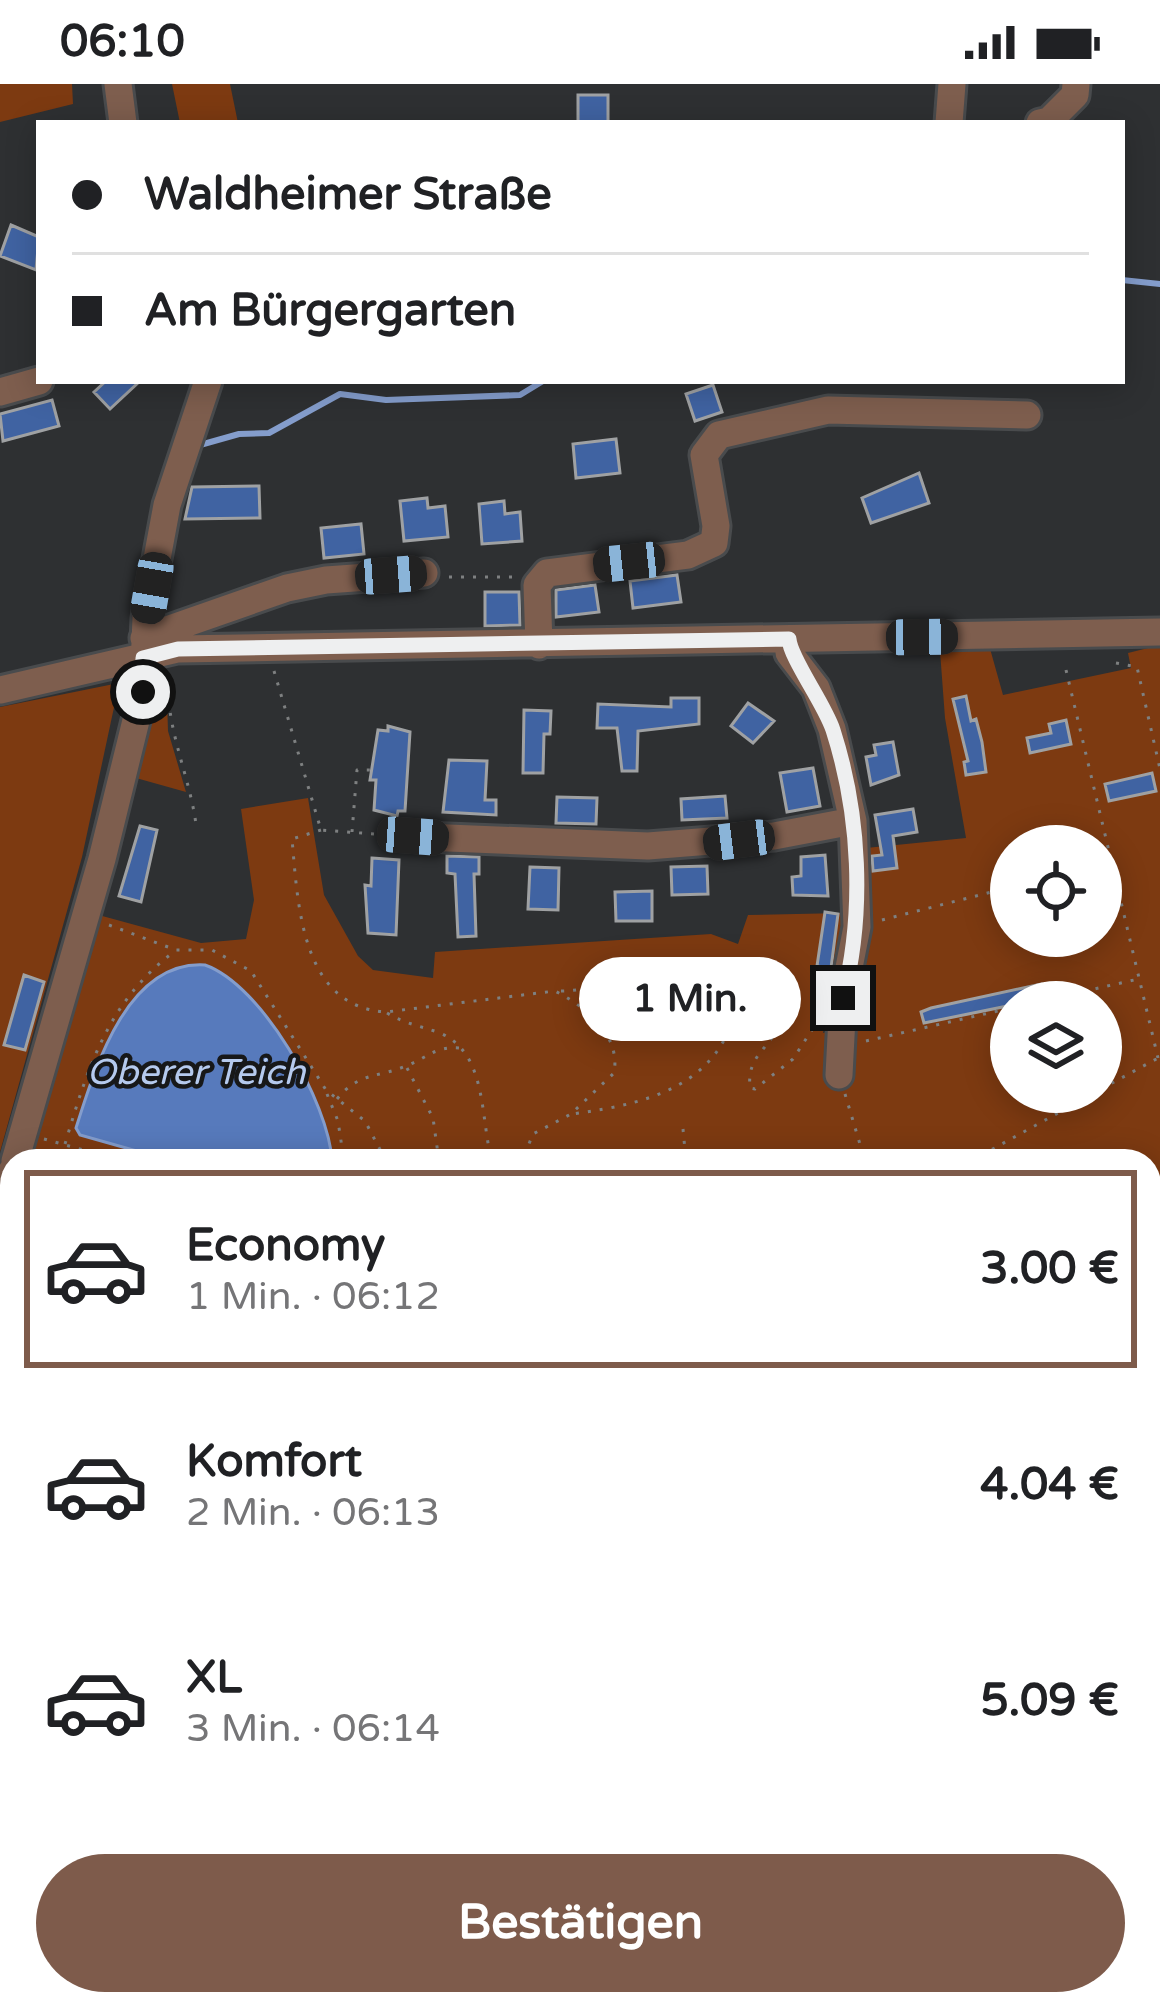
<!DOCTYPE html>
<html lang="de">
<head>
<meta charset="utf-8">
<style>
	body { margin:0; font-family:"Varela Round",sans-serif; background:#f2f2f2; color:#202124; height:100vh; display:flex; flex-direction:column; font-size:45px; white-space:nowrap }
	* { box-sizing:border-box; margin:0 }
	p { font-size:39px; color:#757577 }
	.icon { flex:none; width:66px; height:66px; fill:none; stroke:currentColor; stroke-width:2; stroke-linecap:round; stroke-linejoin:round }
	.map { position:relative; flex:1; overflow:hidden }
	.side { position:absolute; left:0px; top:1065px; width:1161px; height:867px; display:flex; flex-direction:column; background:#fff; border-radius:36px 36px 0 0; box-shadow:0 6px 30px #0003 }
	.side>* { flex:none }
	.banner { position:absolute; left:36px; top:36px; width:1089px; height:264px; border-radius:0px; box-shadow:0 6px 30px #0003; display:grid; align-content:center; height:264px; padding:0 36px; background:#fff }
	.tools { position:absolute; left:990px; top:741px; display:grid; gap:24px }
	.tools a { display:grid; place-items:center; width:132px; height:132px; border-radius:50%; background:#fff; box-shadow:0 6px 30px #0003; font-size:60px }
	.end { position:absolute; width:54px; height:54px; margin:-27px; border:15px solid #eeeff0; background:#111; box-shadow:0 0 0 6px #111 }
	.from { border-radius:50% }
	.bubble { position:absolute; height:84px; border-radius:42px; background:#fff; box-shadow:0 6px 30px #0003; font-size:39px; font-weight:700; line-height:84px; text-align:center }
	.car { position:absolute; width:36px; height:72px; margin:-36px -18px; border-radius:15px; box-shadow:0 0 9px 3px #0007; background:linear-gradient(#222 24%,#8ab4d8 0 40%,#222 0 76%,#8ab4d8 0 86%,#222 0) }
	.banner b { display:flex; align-items:center; gap:42px; height:114px; font-size:45px }
	.banner b+b { border-top:3px solid #e0e0e0 }
	.banner i { width:30px; height:30px; background:#202124 }
	ul { padding:21px 0 0; list-style:none }
	li { display:flex; align-items:center; gap:36px; height:198px; margin:0 24px 18px; padding:0 12px; border:6px solid transparent; border-radius:0px }
	li div { flex:1 }
	li b { display:block; font-size:45px }
	li em { font-style:normal; font-weight:700 }
	li.on { border-color:#7e5b4b }
	li>.icon { width:108px; height:108px; stroke-width:1.5 }
	.action { display:flex; gap:24px; margin-top:auto; padding:24px 36px }
	.action a { flex:1; height:138px; border-radius:72px; background:#7e5b4b; color:#fff; font-size:48px; font-weight:700; line-height:138px; text-align:center }
	.status { display:flex; justify-content:space-between; align-items:center; height:84px; padding:0 60px; background:#fff; direction:ltr }
	.status svg { height:33px; fill:currentColor }
	.map>svg:first-child { display:block }
	.green { fill:#7d3a11; fill-rule:evenodd }
	.water { fill:#577abc; stroke:#849dcc; stroke-width:3 }
	.lines { fill:none; stroke-linecap:round; stroke-linejoin:round }
	.stream { stroke:#849dcc; stroke-width:6 }
	.building { fill:#4063a2; stroke:#9fa1a3; stroke-width:3 }
	.minor-casing { stroke:#494b4d; stroke-width:33 }
	.major-casing { stroke:#494b4d; stroke-width:36 }
	.path { stroke:#7e8081; stroke-width:3; stroke-dasharray:3 9; stroke-linecap:butt }
	.minor { stroke:#7e5e4e; stroke-width:27 }
	.major { stroke:#cc8a69; stroke-width:30 }
	.rail-casing { stroke:#8c8e8f; stroke-width:10 }
	.rail { stroke:#171819; stroke-width:6; stroke-dasharray:18; stroke-linecap:butt }
	.route { stroke:#eeeff0; stroke-width:15 }
	.labels { text-anchor:middle; stroke-width:9; stroke-linejoin:round; paint-order:stroke }
	.water-label { font-size:36px; font-style:italic; fill:#b5caee; stroke:#171819 }
</style>
</head>
<body>
<div class="status"><b>06:10</b><svg viewBox="0 0 49 12"><path d="M0 12V9h3v3zM5 12V6h3v6zM10 12V3h3v9zM15 12V0h3v12zM26 1h20v11H26zM47 4h2v5h-2z"/></svg></div>
<div class="map">
<svg width="1160" height="1930" viewBox="0 0 1160 1930">
	<rect width="100%" height="100%" fill="#2e3032"/>
	<!-- green -->
	<path class="green" d="M0,0h72l1,20 -73,18z
		M172,0h58l8,39h-58z
		M989,561l14,50 128,-27 -3,-15 32,-8v1156l-11,-3v-637h-817c-4,-46 -31,-88 -57,-124 -17,-24 -33,-56 -60,-68 -59,-27 -116,76 -127,121 -4,15 -5,31 -8,45l92,26h-146l69,-247 106,29 45,-4 8,-39 -13,-91 67,-11 16,97 34,61 15,14 60,8 2,-26 276,-18 27,10 10,-29 95,-2 -20,120 24,-8 19,-177 100,-10 -21,-120 -5,-67zM1011,762h90v90h-90zM1011,918h90v90h-90z
		M160,581l6,3 2,63 18,61 -50,-14z
		M114,600l2,14 -34,159 -82,295v-445z
		M409,1920h254l10,10h-266z"/>
	<!-- water -->
	<path class="water" d="M205,881c57,20 124,138 127,196h-160l-92,-26 -4,-7c19,-60 51,-168 129,-163z"/>
	<g class="lines">
		<!-- stream -->
		<path class="stream" d="M1122,196l38,4
			M200,361l39,-11 30,-1 71,-39 46,6 134,-5 23,-14"/>
	</g>
	<!-- building -->
	<path class="building" d="M578,11h30v28h-30z
		M11,141l28,12 -3,33 -36,-14z
		M106,297h34l-30,28 -16,-17z
		M713,301l9,27 -27,9 -9,-27z
		M52,316l7,26 -56,15 -3,-27z
		M616,355l4,34 -44,5 -3,-34z
		M919,389l10,30 -58,20 -9,-25z
		M259,402l1,32 -75,1 7,-32z
		M427,414l1,10 17,-2 3,31 -44,4 -4,-40z
		M504,417l1,13 15,-2 2,29 -40,3 -3,-40z
		M361,440l3,30 -40,4 -3,-30z
		M677,491l4,27 -48,6 -3,-27z
		M595,501l4,27 -43,5v-27z
		M485,508h34l1,33 -35,1z
		M966,612l5,25 5,-2 6,23 4,30 -20,3 -2,-13 4,-1 -15,-62z
		M671,614h28v26l-61,7 -1,40h-15l-5,-43h-20l1,-24 73,3z
		M748,619l26,18 -21,22 -22,-17z
		M524,626l27,1 -1,23h-6l-1,39h-20z
		M1066,636l5,24 -41,9 -3,-15 24,-5 -2,-9z
		M388,642l22,6 -5,79h-7l-1,5 -23,-6 2,-30h-6l8,-50 10,1z
		M893,658l6,33 -28,10 -5,-28 10,-2 -2,-10z
		M449,676l38,1 -2,39h11v15l-53,-3z
		M813,684l7,38 -33,6 -7,-39z
		M1152,689l4,18 -47,10 -4,-17z
		M725,712l2,22 -45,2 -1,-21z
		M557,713l40,1 -1,26 -40,-1z
		M913,725l4,23 -24,4 4,32 -24,3 -1,-15 10,-1 -7,-40z
		M140,742l17,4 -16,72 -22,-6z
		M825,771l3,41 -35,-1 -1,-18 9,-1v-19z
		M447,772l32,1v17h-5l2,62 -18,1 -3,-63 -8,-1z
		M372,774l27,2 -3,75 -28,-2 -3,-48 6,1z
		M707,782l1,28 -36,1 -1,-28z
		M530,783l29,1 -1,42 -30,-1z
		M652,807v30h-36l-1,-29z
		M825,828l13,2 -7,54 -14,-2z
		M24,891l20,7 -19,68 -21,-5z
		M1041,900l1,15 -118,24 -3,-11 10,-4z"/>
	<g class="lines">
		<defs>
			<path id="minor" d="M118,0l5,39
				M949,39l3,-39
				M1040,39l9,-2 26,-26 1,-11
				M0,308l39,-11
				M144,554l143,-50 39,-8 98,-7
				M789,555v14l27,35 16,41 21,92 4,106 -14,71 -4,77
				M539,561l-2,-60 10,-12 141,-18 26,-12 2,-17 -12,-71 15,-20 109,-25 199,5
				M0,606l177,-41 983,-17
				M399,752l249,10 126,-10 79,-15
				M15,1077l87,-302 41,-167 3,-74 21,-113 41,-124
				M0,1132l12,-45
				M1038,1920l2,10
				M198,1930l4,-10"/>
			<path id="major" d="M945,1920l35,10
				M0,1922l21,8
				M790,1930l32,-10"/>
		</defs>
		<!-- minor casing -->
		<use href="#minor" class="minor-casing"/>
		<!-- major casing -->
		<use href="#major" class="major-casing"/>
		<!-- path -->
		<path class="path" d="M449,493h68
			M1116,579l21,4 23,102
			M1066,586l92,388
			M274,587l47,159 53,4
			M168,593c-2,52 21,97 28,147
			M321,746l-29,9c6,66 9,168 94,173l169,-21c31,16 66,44 59,82l-43,41 -38,20 -11,27
			M352,748l5,-62h13
			M882,836l129,-33
			M109,841l67,25h36l39,21 75,119 39,31 21,40
			M744,892l30,11c20,63 -29,54 -24,101l5,1 38,-30 24,-37
			M561,907c39,-1 51,-12 84,-19 31,-6 66,-1 97,4 -9,104 -80,126 -170,138
			M1037,918l97,-22
			M387,929c18,11 34,13 53,20 48,20 40,87 52,128
			M866,957l145,-33
			M407,984l26,50 6,43
			M1101,1005l59,-32
			M327,1010l11,27 6,40
			M845,1010l20,67
			M337,1015c22,-27 40,-21 69,-33 21,-8 29,-20 54,-18
			M683,1045l3,32
			M44,1055l79,22
			M65,1060c23,-77 43,-143 110,-193
			M971,1077l125,-69
			M1149,1554l11,-14
			M753,1920l6,10"/>
		<!-- minor -->
		<use href="#minor" class="minor"/>
		<!-- major -->
		<use href="#major" class="major"/>
		<defs>
			<path id="rail" d="M0,1281l12,7
				M695,1920l7,10"/>
		</defs>
		<!-- rail casing -->
		<use href="#rail" class="rail-casing"/>
		<!-- rail -->
		<use href="#rail" class="rail"/>
	</g>
	<g class="lines">
		<!-- route -->
		<path class="route" d="M143,608v-34l35,-9 611,-10c1,19 35,64 44,91 27,84 32,182 10,268"/>
	</g>
	<g class="labels">
		<!-- water labels -->
		<g class="water-label">
			<text x="196" y="1000">Oberer Teich</text>
		</g>
	</g>
</svg>
<div class="tools">
<a><svg class="icon" aria-label="locate" viewBox="0 0 24 24"><circle cx="12" cy="12" r="6"/><path d="M12 2v4M12 18v4M2 12h4M18 12h4"/></svg></a>
<a><svg class="icon" aria-label="layers" viewBox="0 0 24 24"><path d="M12 4l9 5-9 5-9-5zM3 14l9 5 9-5"/></svg></a>
</div>
<i class="end from" style="left:143px;top:608px"></i>
<i class="end" style="left:843px;top:914px"></i>
<div class="bubble" style="left:579px;top:873px;width:222px">1 Min.</div>
<i class="car" style="left:629px;top:478px;rotate:264deg"></i>
<i class="car" style="left:391px;top:491px;rotate:86deg"></i>
<i class="car" style="left:152px;top:504px;rotate:190deg"></i>
<i class="car" style="left:922px;top:553px;rotate:89deg"></i>
<i class="car" style="left:413px;top:752px;rotate:94deg"></i>
<i class="car" style="left:739px;top:756px;rotate:263deg"></i>
<div class="banner">
<b><i class="from"></i>Waldheimer Straße</b>
<b><i></i>Am Bürgergarten</b>
</div>
<section class="side">
<ul>
<li class="on"><svg class="icon" aria-label="car" viewBox="0 0 24 24"><path d="M5 17H2v-5l4-1 3-4h7l3 4 3 1v5h-3M9 17h6M6 11h13"/><circle cx="7" cy="17" r="2"/><circle cx="17" cy="17" r="2"/></svg><div><b>Economy</b><p>1 Min. · 06:12</p></div><em>3.00 €</em></li>
<li><svg class="icon" aria-label="car" viewBox="0 0 24 24"><path d="M5 17H2v-5l4-1 3-4h7l3 4 3 1v5h-3M9 17h6M6 11h13"/><circle cx="7" cy="17" r="2"/><circle cx="17" cy="17" r="2"/></svg><div><b>Komfort</b><p>2 Min. · 06:13</p></div><em>4.04 €</em></li>
<li><svg class="icon" aria-label="car" viewBox="0 0 24 24"><path d="M5 17H2v-5l4-1 3-4h7l3 4 3 1v5h-3M9 17h6M6 11h13"/><circle cx="7" cy="17" r="2"/><circle cx="17" cy="17" r="2"/></svg><div><b>XL</b><p>3 Min. · 06:14</p></div><em>5.09 €</em></li>
</ul>
<div class="action"><a>Bestätigen</a></div>
</section>
</div>
</body>
</html>
